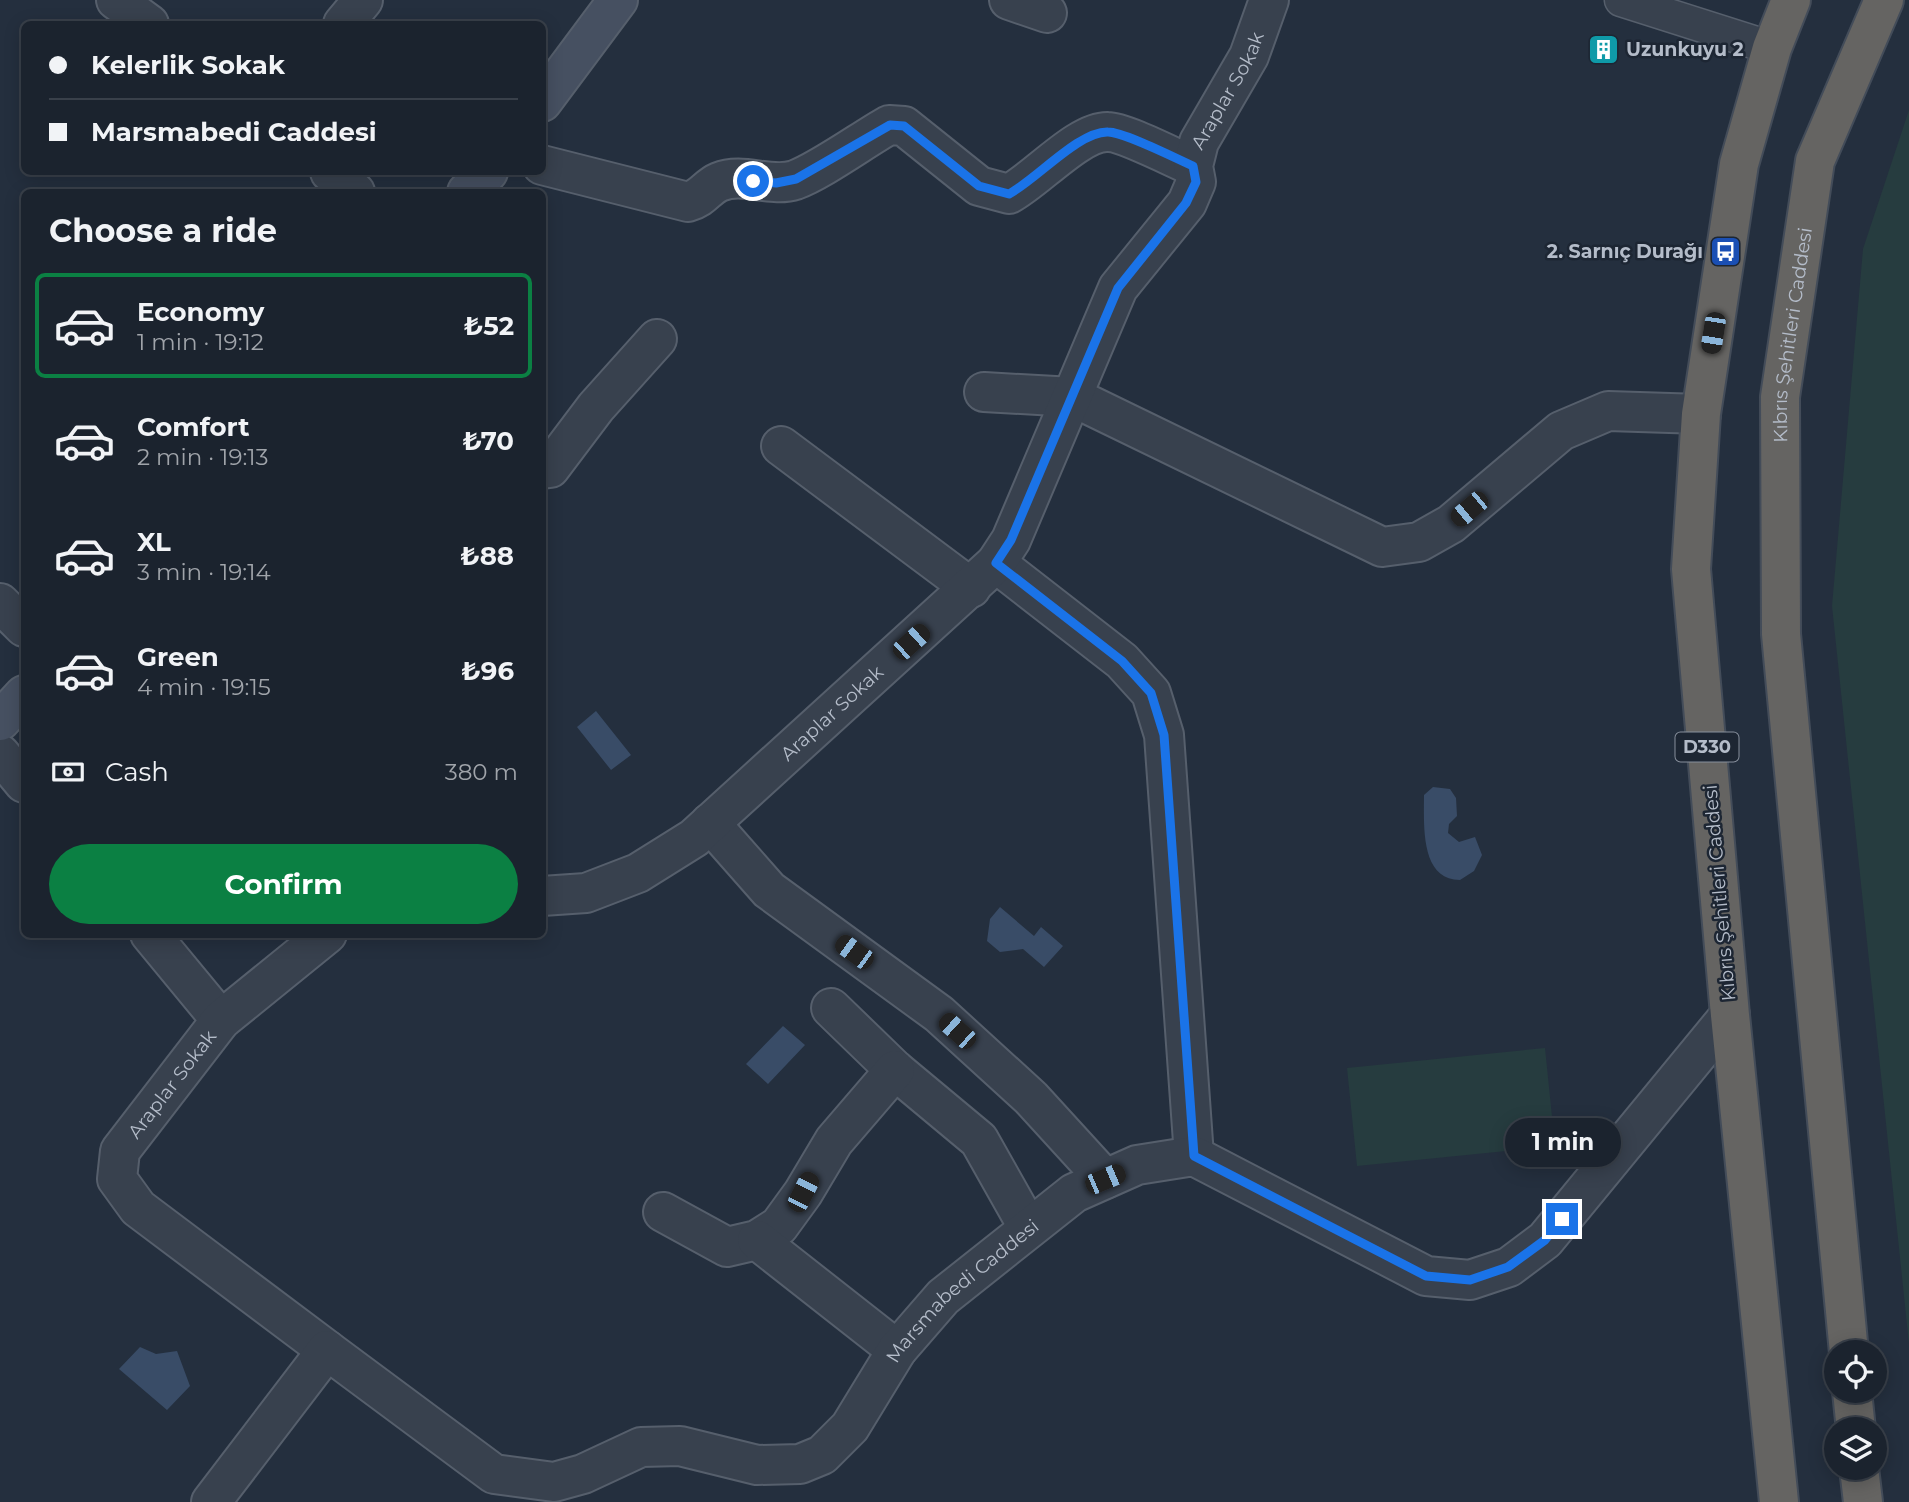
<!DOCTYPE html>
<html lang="en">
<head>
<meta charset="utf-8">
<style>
	body { margin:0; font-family:Montserrat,sans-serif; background:#282f3a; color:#f1f3f6; height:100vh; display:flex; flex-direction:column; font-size:26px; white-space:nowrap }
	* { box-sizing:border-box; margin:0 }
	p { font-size:23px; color:#a0a4aa }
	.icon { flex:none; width:38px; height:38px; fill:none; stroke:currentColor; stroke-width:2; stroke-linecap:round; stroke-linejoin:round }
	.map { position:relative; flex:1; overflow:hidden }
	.drawer { position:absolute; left:21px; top:189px; width:525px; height:749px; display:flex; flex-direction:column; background:#1b232e; border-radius:10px; box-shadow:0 4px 18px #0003,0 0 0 2px #39404a }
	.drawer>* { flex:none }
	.hud { position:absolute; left:21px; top:21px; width:525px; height:154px; border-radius:10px; box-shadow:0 4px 18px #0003,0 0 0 2px #39404a; display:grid; align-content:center; height:154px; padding:0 28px; background:#1b232e }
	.controls { position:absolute; left:1824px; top:1340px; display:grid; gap:14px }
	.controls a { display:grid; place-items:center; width:63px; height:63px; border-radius:50%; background:#1b232e; box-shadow:0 4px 18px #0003,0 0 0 2px #39404a; font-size:35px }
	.end { position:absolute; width:32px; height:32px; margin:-16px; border:9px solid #1a73e8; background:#fff; box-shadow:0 0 0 4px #fff }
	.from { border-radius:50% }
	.bubble { position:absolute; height:49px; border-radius:24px; background:#1b232e; box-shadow:0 4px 18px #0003,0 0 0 2px #39404a; font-size:23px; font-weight:700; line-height:49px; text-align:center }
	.car { position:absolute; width:21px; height:42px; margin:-21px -10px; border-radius:9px; box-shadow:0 0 5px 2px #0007; background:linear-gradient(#222 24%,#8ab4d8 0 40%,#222 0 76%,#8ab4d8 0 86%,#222 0) }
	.hud b { display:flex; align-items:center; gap:24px; height:66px; font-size:26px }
	.hud b+b { border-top:2px solid #39404a }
	.hud i { width:18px; height:18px; background:#f1f3f6 }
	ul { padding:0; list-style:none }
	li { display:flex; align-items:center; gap:21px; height:105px; margin:0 14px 10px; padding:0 14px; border:4px solid transparent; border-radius:10px }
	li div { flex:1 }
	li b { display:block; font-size:26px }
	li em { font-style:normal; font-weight:700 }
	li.on { border-color:#0b8043 }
	li>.icon { width:63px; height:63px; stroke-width:1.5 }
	h2 { padding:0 28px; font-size:32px; line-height:84px }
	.pay { display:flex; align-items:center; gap:18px; height:77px; padding:0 28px; font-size:26px }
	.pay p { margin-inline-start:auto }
	.cta { display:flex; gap:14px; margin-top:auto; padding:14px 28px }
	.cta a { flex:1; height:80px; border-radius:42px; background:#0b8043; color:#fff; font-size:28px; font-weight:700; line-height:80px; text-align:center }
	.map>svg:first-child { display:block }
	.green { fill:#263c3f }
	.water { fill:#394c67 }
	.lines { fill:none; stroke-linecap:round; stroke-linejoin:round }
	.pedestrian-casing { stroke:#565f6c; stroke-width:35 }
	.minor-casing { stroke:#565f6c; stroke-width:42 }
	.secondary-casing { stroke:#565f6c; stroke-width:42 }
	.trunk-casing { stroke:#434c59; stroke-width:42 }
	.pedestrian { stroke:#38414e; stroke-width:32 }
	.minor { stroke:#38414e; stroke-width:38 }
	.secondary { stroke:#465061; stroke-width:38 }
	.trunk { stroke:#656462; stroke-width:38 }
	.route { stroke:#1a73e8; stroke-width:9 }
	.labels { text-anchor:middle; stroke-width:5; stroke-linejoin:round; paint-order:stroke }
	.shield { fill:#1d2633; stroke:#878f9c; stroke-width:2 }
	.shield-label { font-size:18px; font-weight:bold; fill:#b4bcc9 }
	.poi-label { font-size:19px; font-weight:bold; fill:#b4bcc9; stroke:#1d2633; text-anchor:start }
	.street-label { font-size:19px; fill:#b4bcc9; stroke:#1d2633 }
</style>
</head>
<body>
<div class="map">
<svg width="1909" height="1502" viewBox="0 0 1909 1502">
	<rect width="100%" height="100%" fill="#242f3e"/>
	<!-- green -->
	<path class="green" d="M1909,110v1234l-77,-738 31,-357z
		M1545,1048l10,98 -198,20 -10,-98z"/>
	<!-- water -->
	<path class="water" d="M596,711l35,44 -20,15 -34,-43z
		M1433,787l17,2 6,9 1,18 -8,8 -1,9 11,9 16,-5 7,18 -8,16 -14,9c-40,0 -36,-55 -36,-85z
		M1000,907l34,29 7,-9 22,19 -19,21 -21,-18 -23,3 -13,-11 3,-22z
		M783,1026l22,19 -37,39 -22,-20z
		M140,1347l16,7 21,-3 13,35 -23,24 -48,-41z"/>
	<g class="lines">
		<defs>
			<path id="pedestrian" d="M1621,0l151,48"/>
			<g id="minor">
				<path d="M116,0l33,24"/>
				<path d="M1009,0l38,13"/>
				<path d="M343,24l20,-24"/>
				<path d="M542,165l146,37c15,-4 19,-15 31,-20 24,-10 52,6 76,-2 25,-9 69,-41 94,-55l15,1 75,60 30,8c28,-15 70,-63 99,-62 16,0 68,27 85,34"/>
				<path d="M330,172l25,20"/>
				<path d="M984,392l89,5 309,150 37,-5 32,-18 110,-93 47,-20 93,3"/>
				<path d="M781,446l190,142"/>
				<path d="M542,469l8,-1 46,-61 61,-68"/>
				<path d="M996,563l126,98 29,32 13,42 30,421"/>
				<path d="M0,603l24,24"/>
				<path d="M0,754l24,29"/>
				<path d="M710,823l59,67 170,124 92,84 74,81"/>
				<path id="s1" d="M542,896l44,-3 52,-20 56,-35 302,-275 15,-23 107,-252 69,-85 9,-21 -3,-16 6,-24 50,-86 20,-56"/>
				<path d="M150,934l71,86"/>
				<path d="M831,1008l64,62 84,70 49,87"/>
				<path d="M663,1212l64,35 30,-7 22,-14 24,-33 31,-52 61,-71"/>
				<path d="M757,1240l140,110"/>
				<path id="s2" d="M327,1350l-189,-142 -21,-29 3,-28 101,-131 106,-86"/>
				<path id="s3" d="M211,1502l116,-152 167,124 60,8 29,-8 58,-27 39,-1 77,19 43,-1 22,-9 28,-28 47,-77 46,-53 131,-104 63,-28 57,-9 232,120 44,4 39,-13 36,-27 185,-225"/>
			</g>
			<path id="secondary" d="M542,102l76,-102
				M467,192l21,-20
				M0,721l24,-26"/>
			<g id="trunk">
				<path id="s4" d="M1849,1353l-68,-719 -1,-237 35,-236 69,-161"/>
				<path d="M1852,1391l4,39"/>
				<path d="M1859,1468l4,34"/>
				<path d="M1779,1502l-49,-487 -39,-446 10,-155 38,-250 33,-116 19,-48"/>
			</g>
		</defs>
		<!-- pedestrian casing -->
		<use href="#pedestrian" class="pedestrian-casing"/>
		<!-- minor casing -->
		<use href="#minor" class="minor-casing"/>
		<!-- secondary casing -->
		<use href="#secondary" class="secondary-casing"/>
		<!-- trunk casing -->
		<use href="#trunk" class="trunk-casing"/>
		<!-- pedestrian -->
		<use href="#pedestrian" class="pedestrian"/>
		<!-- minor -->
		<use href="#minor" class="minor"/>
		<!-- secondary -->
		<use href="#secondary" class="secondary"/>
		<!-- trunk -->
		<use href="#trunk" class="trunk"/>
	</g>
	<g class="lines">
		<!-- route -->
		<path class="route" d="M753,181l23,2 20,-4 94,-54 14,1 75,60 30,8c28,-15 70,-63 99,-62 16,0 67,26 85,34l3,16 -10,21 -68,85 -107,252 -15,23 126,98 29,32 13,42 30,421 232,120 44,4 38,-13 37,-27 17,-21"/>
	</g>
	<!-- icons -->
	<defs>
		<symbol id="building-square" viewBox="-11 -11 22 22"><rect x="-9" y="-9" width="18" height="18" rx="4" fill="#0f9aa8" stroke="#1d2633"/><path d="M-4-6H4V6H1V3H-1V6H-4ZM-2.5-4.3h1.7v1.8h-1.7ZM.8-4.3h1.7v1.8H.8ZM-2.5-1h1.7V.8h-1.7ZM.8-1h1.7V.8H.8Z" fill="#fff"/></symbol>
		<symbol id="bus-square" viewBox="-11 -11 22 22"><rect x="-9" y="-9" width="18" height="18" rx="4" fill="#1a4fb4" stroke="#1d2633"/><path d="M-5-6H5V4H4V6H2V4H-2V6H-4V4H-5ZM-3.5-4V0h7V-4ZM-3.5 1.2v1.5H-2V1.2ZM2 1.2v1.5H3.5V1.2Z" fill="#fff"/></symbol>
	</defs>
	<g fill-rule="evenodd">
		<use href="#building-square" x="1586" y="32" width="35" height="35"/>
		<use href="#bus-square" x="1708" y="234" width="35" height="35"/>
	</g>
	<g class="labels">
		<!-- shield labels -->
		<rect class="shield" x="1675.5" y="732.5" width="63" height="29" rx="5"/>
		<g class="shield-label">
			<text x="1707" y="753">D330</text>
		</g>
		<!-- poi labels -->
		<g class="poi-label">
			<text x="1626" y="56">Uzunkuyu 2</text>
			<text x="1703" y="258" text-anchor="end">2. Sarnıç Durağı</text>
		</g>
		<!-- street labels -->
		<g class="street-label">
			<text dy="7" stroke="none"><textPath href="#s1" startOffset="1108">Araplar Sokak</textPath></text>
			<text dy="7" stroke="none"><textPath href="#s4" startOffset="1022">Kıbrıs Şehitleri Caddesi</textPath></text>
			<text dy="7" stroke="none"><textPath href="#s1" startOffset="352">Araplar Sokak</textPath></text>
			<text transform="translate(1719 893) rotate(-95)" y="7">Kıbrıs Şehitleri Caddesi</text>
			<text dy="7" stroke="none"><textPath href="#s2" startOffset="385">Araplar Sokak</textPath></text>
			<text dy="7" stroke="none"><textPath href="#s3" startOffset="957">Marsmabedi Caddesi</textPath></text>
		</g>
	</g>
</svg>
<div class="controls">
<a><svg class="icon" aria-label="locate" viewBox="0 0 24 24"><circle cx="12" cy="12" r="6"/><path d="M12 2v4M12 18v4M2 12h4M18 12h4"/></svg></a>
<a><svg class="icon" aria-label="layers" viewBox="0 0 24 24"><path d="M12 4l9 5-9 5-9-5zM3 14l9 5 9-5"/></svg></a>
</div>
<i class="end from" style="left:753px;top:181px"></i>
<i class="end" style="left:1562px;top:1219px"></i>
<div class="bubble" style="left:1505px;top:1118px;width:116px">1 min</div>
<i class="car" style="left:1713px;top:333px;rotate:189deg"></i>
<i class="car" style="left:1469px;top:509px;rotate:230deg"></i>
<i class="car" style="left:911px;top:642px;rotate:48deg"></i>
<i class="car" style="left:854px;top:952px;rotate:306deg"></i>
<i class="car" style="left:957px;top:1031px;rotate:312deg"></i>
<i class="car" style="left:1105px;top:1179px;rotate:67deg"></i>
<i class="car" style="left:803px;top:1192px;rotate:27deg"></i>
<div class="hud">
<b><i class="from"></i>Kelerlik Sokak</b>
<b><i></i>Marsmabedi Caddesi</b>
</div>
<section class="drawer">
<h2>Choose a ride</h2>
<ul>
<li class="on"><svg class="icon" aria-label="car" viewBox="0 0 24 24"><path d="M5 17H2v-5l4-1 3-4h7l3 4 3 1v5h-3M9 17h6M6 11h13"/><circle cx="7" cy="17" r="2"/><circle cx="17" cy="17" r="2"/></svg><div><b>Economy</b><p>1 min · 19:12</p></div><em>₺52</em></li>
<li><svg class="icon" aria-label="car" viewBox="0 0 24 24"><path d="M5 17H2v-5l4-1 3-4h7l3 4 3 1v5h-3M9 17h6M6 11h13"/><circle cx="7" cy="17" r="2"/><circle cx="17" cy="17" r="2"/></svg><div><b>Comfort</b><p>2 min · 19:13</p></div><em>₺70</em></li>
<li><svg class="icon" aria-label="car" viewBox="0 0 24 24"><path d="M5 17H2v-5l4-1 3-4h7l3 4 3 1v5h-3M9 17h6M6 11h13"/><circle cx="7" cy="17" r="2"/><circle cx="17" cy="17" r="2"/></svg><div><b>XL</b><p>3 min · 19:14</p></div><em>₺88</em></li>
<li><svg class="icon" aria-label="car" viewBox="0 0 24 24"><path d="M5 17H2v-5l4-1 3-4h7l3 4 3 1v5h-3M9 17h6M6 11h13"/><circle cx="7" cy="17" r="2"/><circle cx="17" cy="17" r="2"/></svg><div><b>Green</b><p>4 min · 19:15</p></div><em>₺96</em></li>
</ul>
<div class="pay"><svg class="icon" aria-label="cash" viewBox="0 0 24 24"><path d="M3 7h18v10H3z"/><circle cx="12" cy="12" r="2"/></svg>Cash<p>380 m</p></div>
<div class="cta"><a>Confirm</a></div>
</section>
</div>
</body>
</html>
